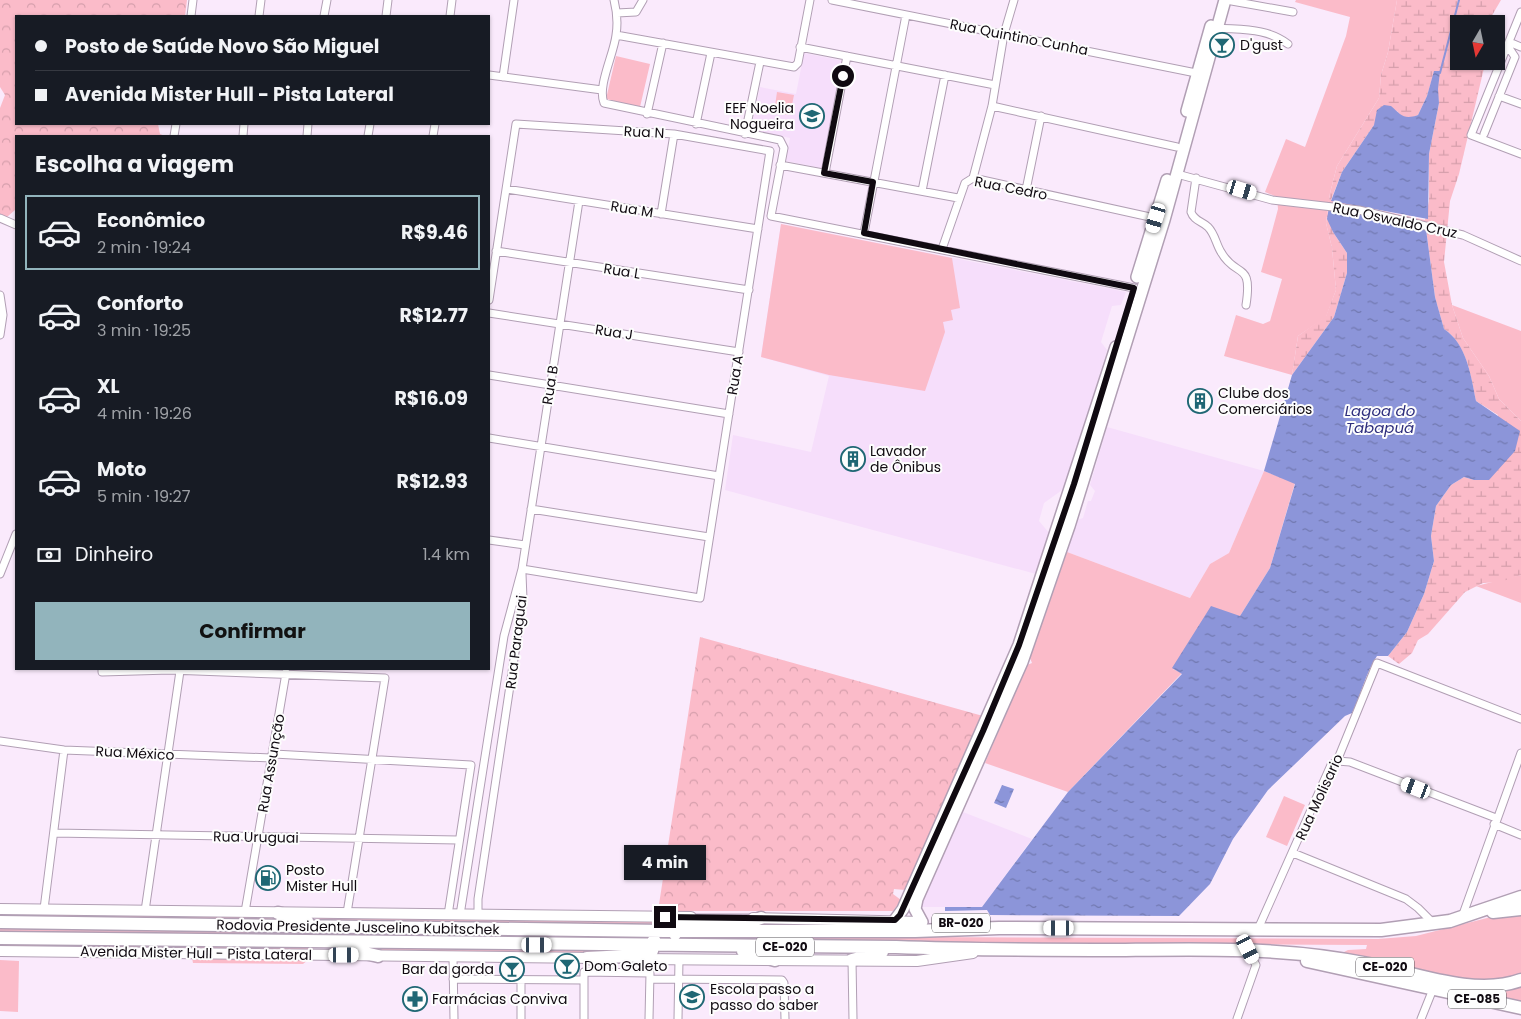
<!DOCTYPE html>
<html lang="pt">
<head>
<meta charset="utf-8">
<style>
	body { margin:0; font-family:Poppins,sans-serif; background:#20242c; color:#f1f3f6; height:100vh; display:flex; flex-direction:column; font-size:19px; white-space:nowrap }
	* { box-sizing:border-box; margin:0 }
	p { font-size:16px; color:#9ea1a6 }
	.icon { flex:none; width:28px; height:28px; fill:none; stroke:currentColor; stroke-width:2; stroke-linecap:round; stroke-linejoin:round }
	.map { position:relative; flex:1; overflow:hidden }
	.drawer { position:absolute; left:15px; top:135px; width:475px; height:535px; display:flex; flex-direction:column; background:#171b24; border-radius:0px; box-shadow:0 1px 4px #0004 }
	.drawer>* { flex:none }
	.hud { position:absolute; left:15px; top:15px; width:475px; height:110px; border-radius:0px; box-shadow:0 1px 4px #0004; display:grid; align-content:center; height:110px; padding:0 20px; background:#171b24 }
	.needle { width:32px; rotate:189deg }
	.buttons { position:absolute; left:1450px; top:15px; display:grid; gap:10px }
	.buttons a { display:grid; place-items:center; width:55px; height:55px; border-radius:0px; background:#171b24; box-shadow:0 1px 4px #0004; font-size:25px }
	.end { position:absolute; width:22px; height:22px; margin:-11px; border:6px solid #100a11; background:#fff; box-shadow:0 0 0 2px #fff }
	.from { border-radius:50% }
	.bubble { position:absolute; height:35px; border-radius:0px; background:#171b24; box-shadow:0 1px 4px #0004; font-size:16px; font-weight:700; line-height:35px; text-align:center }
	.car { position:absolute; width:15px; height:30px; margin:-15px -8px; border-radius:6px; box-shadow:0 0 4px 1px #0007; background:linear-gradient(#fff 24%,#345 0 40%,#fff 0 76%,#345 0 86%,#fff 0) }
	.hud b { display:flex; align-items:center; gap:18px; height:48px; font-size:19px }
	.hud b+b { border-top:1px solid #363941 }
	.hud i { width:12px; height:12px; background:#f1f3f6 }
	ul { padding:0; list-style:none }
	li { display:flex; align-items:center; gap:15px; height:75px; margin:0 10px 8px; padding:0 10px; border:2px solid transparent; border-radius:0px }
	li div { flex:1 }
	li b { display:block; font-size:19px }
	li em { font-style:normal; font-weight:700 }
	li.selected { border-color:#92b4bc }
	li>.icon { width:45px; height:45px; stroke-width:1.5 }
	h2 { padding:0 20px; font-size:22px; line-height:60px }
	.pay { display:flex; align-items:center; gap:12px; height:55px; padding:0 20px; font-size:19px }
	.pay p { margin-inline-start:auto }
	.primary-button { display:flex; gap:10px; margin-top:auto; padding:10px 20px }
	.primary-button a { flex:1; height:58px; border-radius:0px; background:#92b4bc; color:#111; font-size:20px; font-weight:700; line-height:58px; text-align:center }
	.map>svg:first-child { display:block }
	.built { fill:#f6defb }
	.grass { fill:#fbbbc9 }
	.forest { fill:url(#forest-crowns) }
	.wetland { fill:url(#wetland-marsh); fill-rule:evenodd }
	.water { fill:url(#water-ripples) }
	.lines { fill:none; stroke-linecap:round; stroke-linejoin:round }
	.stream { stroke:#8c95d9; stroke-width:2 }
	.street-casing { stroke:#b19fb4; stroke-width:9 }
	.secondary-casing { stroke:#b19fb4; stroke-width:12 }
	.primary-casing { stroke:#b19fb4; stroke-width:14 }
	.highway-casing { stroke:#b19fb4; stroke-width:15 }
	.street { stroke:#fff; stroke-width:7 }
	.secondary { stroke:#fff; stroke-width:10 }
	.primary { stroke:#fff; stroke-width:11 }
	.highway { stroke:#fff; stroke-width:12 }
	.route { stroke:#100a11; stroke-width:6 }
	.labels { text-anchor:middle; stroke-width:4; stroke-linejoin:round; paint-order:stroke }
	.shield { fill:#fdfdfd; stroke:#575358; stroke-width:1 }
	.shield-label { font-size:12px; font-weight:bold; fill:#100a11 }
	.street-label { font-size:14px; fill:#100a11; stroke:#fdfdfd }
	.poi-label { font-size:14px; fill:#100a11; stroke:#fdfdfd; text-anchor:start }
	.water-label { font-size:15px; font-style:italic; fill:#2f2f7e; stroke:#fdfdfd }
</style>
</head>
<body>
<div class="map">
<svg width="1521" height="1019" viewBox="0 0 1521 1019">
	<defs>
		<pattern id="forest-crowns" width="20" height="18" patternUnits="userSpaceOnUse" patternTransform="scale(1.25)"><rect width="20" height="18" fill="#fbbbc9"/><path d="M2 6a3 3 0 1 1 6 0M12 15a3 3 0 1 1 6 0" fill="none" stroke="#d69fac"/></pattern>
		<pattern id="wetland-marsh" width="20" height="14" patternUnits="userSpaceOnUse" patternTransform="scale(1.25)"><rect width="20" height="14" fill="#fbbbc9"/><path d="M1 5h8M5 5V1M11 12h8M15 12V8" fill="none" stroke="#d69fac"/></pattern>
		<pattern id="water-ripples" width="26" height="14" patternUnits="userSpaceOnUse" patternTransform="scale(1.25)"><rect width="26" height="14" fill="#8c95d9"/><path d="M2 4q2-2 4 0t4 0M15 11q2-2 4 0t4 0" fill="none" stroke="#7178af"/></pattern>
	</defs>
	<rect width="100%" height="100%" fill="#faeafc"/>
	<!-- built -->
	<path class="built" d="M804,53l39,8 -21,107 -36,-7 4,-23 -39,-8 9,-43 36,7z
		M781,224l345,68 -5,13 -9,1 -11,36 6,8 -42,138 -21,15 -5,18 11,13 -14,40 -311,-84 8,-55 78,17 18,-76 -68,-19z
		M1107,427l157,44 -35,82 -19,11 -20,34 -123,-46 10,-32 6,-2 5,-17h3l4,-10 -5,-6z
		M963,812l69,27 -50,68h-62z"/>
	<!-- grass -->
	<path class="grass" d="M1296,0h101l-9,52 -7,23 -2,23 -42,68 -7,27 -4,30 6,25 4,42 -10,27 -28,19 -6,39 -68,-19 12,-41 27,9 7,-3 12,-42 -21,-7 17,-63 -1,-12 -12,-5 21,-53 19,8 41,-111 4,-19 -55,-15z
		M616,56l34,8 -10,43 -34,-8z
		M777,92l17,3 -4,20 -16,-2z
		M781,224l171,34 8,50 -9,2 2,10 -10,2 2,10 -20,59 -96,-16 -68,-18z
		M1452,305l69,26v90l-22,-22 -10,-23 -26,-38z
		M1264,471l31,12 -25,85 -30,48 -67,53 9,4 -114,119 -83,-29 42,-98 5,-2 -2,-5 37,-106 123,46 20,-34 19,-11z
		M1521,575v28l-45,-17z
		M1284,796l21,9 -18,41 -21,-9z
		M0,912l236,3 51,5 -287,-4z
		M1521,913v61c-57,16 -124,-8 -181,-20l8,-4 18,-1 1,-4 -680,-4 -7,-2 2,-3 696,3 38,-3 79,-20z
		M306,917l365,4 -2,3 -332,-3z
		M0,927l648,9 2,3 -650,-6z
		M0,944l311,4 7,2 -318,-2z
		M368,948l276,4 -48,3 -193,-2z
		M192,958l116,1v1l-5,4 -110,-1z
		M0,960l19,1 -1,51 -18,-1z
		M1521,984v20l-71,-18z"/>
	<!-- forest -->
	<path class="forest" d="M0,0h187l-2,16h-169v108h142l2,10 5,2h-149v76l-1,-2 -8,7 -7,-1v-108l5,-13 -5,-8z
		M700,637l283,79 -78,174 -11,-1 -1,5 8,6 -8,11h-220l-3,-2 -12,2z"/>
	<!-- wetland -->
	<path class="wetland" d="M1397,0h104l-14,24h-28v37h24l1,7 -25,106 -9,27 -6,61 8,43 11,33 26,38 10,23 22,22v154l-21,7 -17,1 -18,9 -37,42 -10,6 -6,13 -13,11 -11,-8 19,-24 17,-38 10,-33 -3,-25 5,-30 15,-21 13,-8 10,3 24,-65 -22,-14c-5,-24 -9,-57 -32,-72l-9,-32 -9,-68 -97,-21 4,24 14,21v20l-13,44 -42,58 6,-39 28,-20 10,-26 -4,-42 -6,-25 4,-30 7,-27 42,-68 2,-23 7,-23zM1434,72l5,31 -10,51v47l-4,19 -94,-20 11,-28 32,-47 23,-14c7,9 12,8 21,4l9,-19z"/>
	<!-- water -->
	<path class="water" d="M1434,71h6l-2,18 1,14 -10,51 -1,65 -97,-18 11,-29 32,-47 3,-15 7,-5 7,1c10,9 13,14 27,9l9,-19z
		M1329,207l97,22 9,68 9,32c23,15 27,47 32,72l44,30 -5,20 -26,29h-15l-10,-3 -13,8 -15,21 -5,30 3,25 -10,33 -17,38 -19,24h-11c-11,16 -16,39 -25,57l-7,3 -77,74 -35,49 -23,45 -31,32 -189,-1 -3,-5 -42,1v-4h37l86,-115 114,-118 -10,-6 39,-62 29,10 30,-48 25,-84 -31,-13 28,-96 42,-58 13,-44v-20l-14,-21 -6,-13z
		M1002,785l12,4 -8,19 -12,-5z"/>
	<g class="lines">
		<!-- stream -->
		<path class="stream" d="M1440,73l19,-73"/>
		<defs>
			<path id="street" d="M614,0c3,12 4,23 2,35 -2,19 -19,51 -12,68l176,37 4,8 -13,68 363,72
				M832,0l369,74
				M1226,0l67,12
				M1521,12l-50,123 50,19
				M617,13l19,-1 7,-12
				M191,16l2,-16
				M259,16l2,-16
				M324,16l3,-16
				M386,16l2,-16
				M450,16l2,-16
				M1218,28c25,2 49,0 70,16
				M616,35l178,32 4,-4 12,-63
				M1509,42l12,5
				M800,47l195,38
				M489,75l113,15
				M503,77l11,-77
				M1499,96l22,8
				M992,106l185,41
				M647,114l16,-71
				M696,124l15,-71
				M745,134l15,-72
				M1484,134l31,-77 -8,-12
				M174,136l2,-12
				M243,136l1,-12
				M307,136l1,-12
				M368,136l2,-12
				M433,136l2,-12
				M780,165l178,33
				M825,173l22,-117
				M1177,174l95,26 87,10 104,25 58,26
				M973,178l19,-72 12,-72 10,-34
				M1196,178l-5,34c3,9 11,9 17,15 7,7 8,17 13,25 15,27 32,8 25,53
				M506,189l252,40
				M1026,190l15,-74
				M922,191l23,-116
				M661,214l13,-80
				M0,218l16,7
				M864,233l42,-218
				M942,249l23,-66 8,-5 186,41
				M496,251l253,39
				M0,295l3,20 -3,20
				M489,300l27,-176 158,10 96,17 -70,447 -178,-29
				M489,313l250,39
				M489,375l240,39
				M489,438l230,38
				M531,509l178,28
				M489,540l36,5
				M0,574l16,-40
				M102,669v3l68,-2 215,8 -38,235
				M0,741l64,9 207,8
				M274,754l197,11 -23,150
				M1337,761l13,1 146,56
				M1494,824l27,11
				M54,833l404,7
				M1293,853l113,46 12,9 16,16
				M44,909l20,-159
				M145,911l35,-240
				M245,912l41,-239
				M460,915l44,-279 18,-67 57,-368
				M478,915v-16l45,-300 -1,-25
				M1462,917l59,-164
				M1258,929l73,-164 6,-4 40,-98 144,56
				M453,957l1,62
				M852,960l1,59
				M453,979l131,1
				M650,979l132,1 2,3 1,36
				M521,1019v-40
				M584,1019v-47l66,1 -1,46
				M678,1019l1,-60
				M1237,1019l19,-54 -8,-15
				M1421,1019l12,-30"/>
			<path id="secondary" d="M0,909l691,8
				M753,918l169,4
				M0,951l594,7
				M638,959l279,2 56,-8"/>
			<path id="primary" d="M1187,111l24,-85
				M1137,277l30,-97
				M895,920l8,-11 116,-264 97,-298
				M922,922l-7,-13 2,-10 105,-237 47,-136 95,-306 61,-220"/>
			<path id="highway" d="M1493,912l28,-3
				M278,913l29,8
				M0,922l665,9h250l84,-3 382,2 69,-9 71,-24
				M675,934l3,-10 7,-3h68l8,-3
				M0,938l896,9c76,3 151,3 227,3 83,-1 164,-3 246,14 46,9 106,33 152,16
				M344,948l34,8
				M743,951l32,9
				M587,958l60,-3 5,-4 2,-11
				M852,960l30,-8
				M1307,961l214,47"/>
		</defs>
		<!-- street casing -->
		<use href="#street" class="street-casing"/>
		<!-- secondary casing -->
		<use href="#secondary" class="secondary-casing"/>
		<!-- primary casing -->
		<use href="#primary" class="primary-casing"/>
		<!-- highway casing -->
		<use href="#highway" class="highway-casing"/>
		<!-- street -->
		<use href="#street" class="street"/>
		<!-- secondary -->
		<use href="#secondary" class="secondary"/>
		<!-- primary -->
		<use href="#primary" class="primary"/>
		<!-- highway -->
		<use href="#highway" class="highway"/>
	</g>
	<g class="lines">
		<!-- route -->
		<path class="route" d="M665,917l230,3 5,-5 83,-184 36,-86 55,-161 60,-196 -270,-55 9,-51 -49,-9 19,-97"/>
	</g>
	<!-- icons -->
	<defs>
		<symbol id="bar-ring" viewBox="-11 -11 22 22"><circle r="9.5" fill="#fdfdfd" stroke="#1f6774" stroke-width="1.5"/><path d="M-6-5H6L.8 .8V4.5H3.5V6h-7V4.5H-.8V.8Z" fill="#1f6774"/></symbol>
		<symbol id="school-ring" viewBox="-11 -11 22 22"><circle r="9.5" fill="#fdfdfd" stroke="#1f6774" stroke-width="1.5"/><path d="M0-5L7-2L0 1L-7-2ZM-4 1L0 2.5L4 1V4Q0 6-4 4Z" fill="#1f6774"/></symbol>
		<symbol id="building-ring" viewBox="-11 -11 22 22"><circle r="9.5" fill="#fdfdfd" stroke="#1f6774" stroke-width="1.5"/><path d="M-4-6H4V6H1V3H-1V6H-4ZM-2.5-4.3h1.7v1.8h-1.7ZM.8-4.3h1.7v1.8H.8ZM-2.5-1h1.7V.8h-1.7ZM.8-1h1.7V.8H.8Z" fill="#1f6774"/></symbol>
		<symbol id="fuel-ring" viewBox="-11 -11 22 22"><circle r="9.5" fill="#fdfdfd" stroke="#1f6774" stroke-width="1.5"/><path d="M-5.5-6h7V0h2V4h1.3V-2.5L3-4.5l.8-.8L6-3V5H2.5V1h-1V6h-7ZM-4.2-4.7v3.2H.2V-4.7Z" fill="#1f6774"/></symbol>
		<symbol id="pharmacy-ring" viewBox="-11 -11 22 22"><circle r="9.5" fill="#fdfdfd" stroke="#1f6774" stroke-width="1.5"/><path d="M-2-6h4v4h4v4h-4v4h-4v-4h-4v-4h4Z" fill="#1f6774"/></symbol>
	</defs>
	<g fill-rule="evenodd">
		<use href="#bar-ring" x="1208" y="31" width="28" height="28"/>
		<use href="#school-ring" x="798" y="102" width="28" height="28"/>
		<use href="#building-ring" x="1186" y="387" width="28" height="28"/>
		<use href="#building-ring" x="839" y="445" width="28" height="28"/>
		<use href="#fuel-ring" x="254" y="864" width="28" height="28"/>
		<use href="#bar-ring" x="553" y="952" width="28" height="28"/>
		<use href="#bar-ring" x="498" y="955" width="28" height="28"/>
		<use href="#school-ring" x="678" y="983" width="28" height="28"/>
		<use href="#pharmacy-ring" x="401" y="985" width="28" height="28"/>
	</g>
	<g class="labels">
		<!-- shield labels -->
		<g class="shield">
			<rect x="932" y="913.5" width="58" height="19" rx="4"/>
			<rect x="756" y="937.5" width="58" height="19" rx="4"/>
			<rect x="1356" y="957.5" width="58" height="19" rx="4"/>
			<rect x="1448" y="989.5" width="58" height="19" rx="4"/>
		</g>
		<g class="shield-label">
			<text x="961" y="927">BR-020</text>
			<text x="785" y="951">CE-020</text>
			<text x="1385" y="971">CE-020</text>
			<text x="1477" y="1003">CE-085</text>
		</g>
		<!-- street labels -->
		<g class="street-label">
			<text transform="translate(1019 37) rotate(11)" y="5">Rua Quintino Cunha</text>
			<text transform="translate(644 132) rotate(3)" y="5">Rua N</text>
			<text transform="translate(1011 188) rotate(11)" y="5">Rua Cedro</text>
			<text transform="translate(632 209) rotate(9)" y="5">Rua M</text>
			<text transform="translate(1395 220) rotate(12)" y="5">Rua Oswaldo Cruz</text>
			<text transform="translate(622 271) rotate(9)" y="5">Rua L</text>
			<text transform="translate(614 332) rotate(9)" y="5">Rua J</text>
			<text transform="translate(735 375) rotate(-81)" y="5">Rua A</text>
			<text transform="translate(550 385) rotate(-81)" y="5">Rua B</text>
			<text transform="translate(516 642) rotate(-83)" y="5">Rua Paraguai</text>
			<text transform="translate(135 753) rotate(3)" y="5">Rua México</text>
			<text transform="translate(271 763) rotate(-80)" y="5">Rua Assunção</text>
			<text transform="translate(1319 797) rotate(-65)" y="5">Rua Molisario</text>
			<text transform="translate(256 837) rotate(1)" y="5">Rua Uruguai</text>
			<text transform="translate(358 927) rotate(1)" y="5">Rodovia Presidente Juscelino Kubitschek</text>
			<text transform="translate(196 953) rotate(1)" y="5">Avenida Mister Hull - Pista Lateral</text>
		</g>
		<!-- poi labels -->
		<g class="poi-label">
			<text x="1240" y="50">D'gust</text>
			<text x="794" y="113" text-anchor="end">EEF Noelia<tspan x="794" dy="16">Nogueira</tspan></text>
			<text x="1218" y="398">Clube dos<tspan x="1218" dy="16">Comerciários</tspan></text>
			<text x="870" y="456">Lavador<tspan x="870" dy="16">de Ônibus</tspan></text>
			<text x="286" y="875">Posto<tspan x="286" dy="16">Mister Hull</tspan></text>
			<text x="584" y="971">Dom Galeto</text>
			<text x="494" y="974" text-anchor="end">Bar da gorda</text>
			<text x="710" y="994">Escola passo a<tspan x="710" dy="16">passo do saber</tspan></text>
			<text x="432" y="1004">Farmácias Conviva</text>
		</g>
		<!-- water labels -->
		<g class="water-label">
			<text x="1380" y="416">Lagoa do<tspan x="1380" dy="17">Tabapuá</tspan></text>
		</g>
	</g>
</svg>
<div class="buttons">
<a><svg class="needle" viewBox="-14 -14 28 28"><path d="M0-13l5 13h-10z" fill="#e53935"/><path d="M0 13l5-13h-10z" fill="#9ea1a6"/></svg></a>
</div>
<i class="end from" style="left:843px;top:76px"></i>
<i class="end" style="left:665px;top:917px"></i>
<div class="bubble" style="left:624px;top:845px;width:82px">4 min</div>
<i class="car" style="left:1242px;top:190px;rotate:107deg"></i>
<i class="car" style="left:1156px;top:218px;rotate:197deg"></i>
<i class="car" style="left:1416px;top:788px;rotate:291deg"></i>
<i class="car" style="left:1059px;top:928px;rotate:270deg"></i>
<i class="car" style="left:537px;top:945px;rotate:90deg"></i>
<i class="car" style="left:1248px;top:949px;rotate:153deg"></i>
<i class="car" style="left:344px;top:955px;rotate:90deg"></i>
<div class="hud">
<b><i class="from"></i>Posto de Saúde Novo São Miguel</b>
<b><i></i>Avenida Mister Hull - Pista Lateral</b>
</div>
<section class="drawer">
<h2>Escolha a viagem</h2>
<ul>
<li class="selected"><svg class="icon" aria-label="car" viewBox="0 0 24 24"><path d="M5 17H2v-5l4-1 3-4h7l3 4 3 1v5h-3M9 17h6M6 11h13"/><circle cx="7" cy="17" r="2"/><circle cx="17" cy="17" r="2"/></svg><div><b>Econômico</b><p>2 min · 19:24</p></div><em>R$9.46</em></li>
<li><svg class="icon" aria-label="car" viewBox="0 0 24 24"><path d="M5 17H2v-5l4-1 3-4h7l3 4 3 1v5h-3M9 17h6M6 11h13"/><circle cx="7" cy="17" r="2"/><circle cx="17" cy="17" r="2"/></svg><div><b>Conforto</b><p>3 min · 19:25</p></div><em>R$12.77</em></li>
<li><svg class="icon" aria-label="car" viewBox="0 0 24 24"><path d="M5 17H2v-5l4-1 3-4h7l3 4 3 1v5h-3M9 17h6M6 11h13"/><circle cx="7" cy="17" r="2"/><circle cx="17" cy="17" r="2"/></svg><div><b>XL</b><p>4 min · 19:26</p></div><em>R$16.09</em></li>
<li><svg class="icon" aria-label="car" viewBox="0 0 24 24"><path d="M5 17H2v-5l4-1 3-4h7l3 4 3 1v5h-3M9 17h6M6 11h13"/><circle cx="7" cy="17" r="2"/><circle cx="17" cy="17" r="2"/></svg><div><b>Moto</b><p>5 min · 19:27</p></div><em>R$12.93</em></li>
</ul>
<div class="pay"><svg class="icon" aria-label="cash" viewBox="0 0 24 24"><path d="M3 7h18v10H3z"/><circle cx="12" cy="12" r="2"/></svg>Dinheiro<p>1.4 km</p></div>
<div class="primary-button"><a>Confirmar</a></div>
</section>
</div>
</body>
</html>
